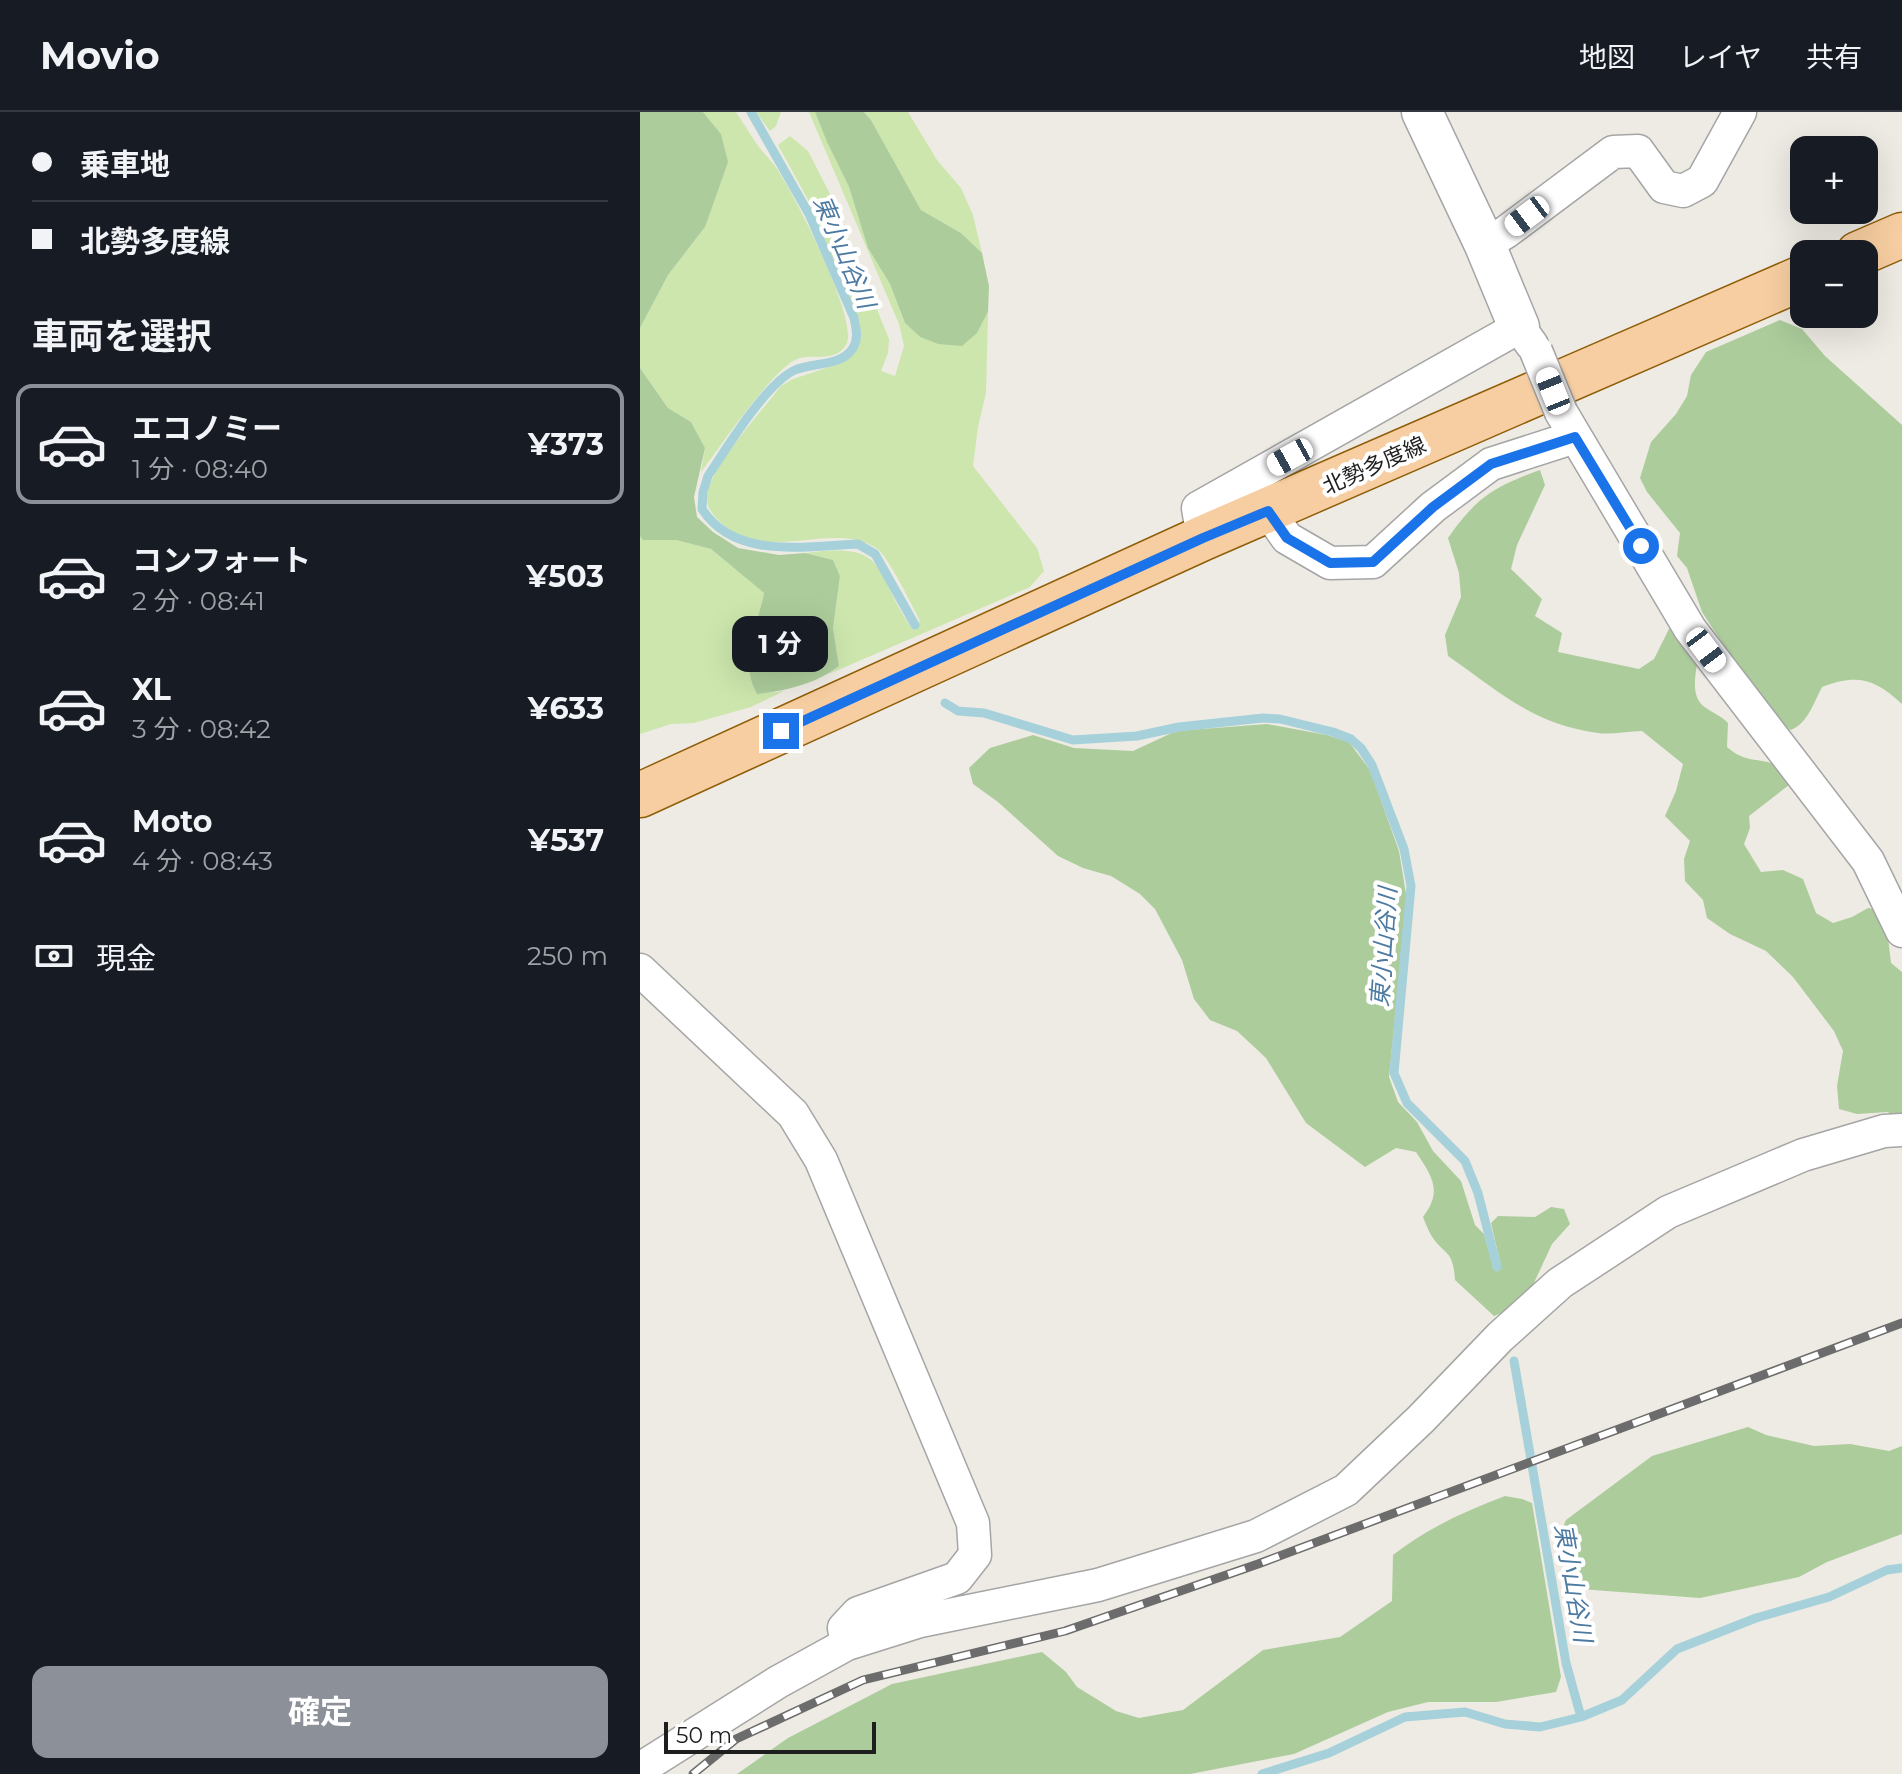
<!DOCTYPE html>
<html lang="ja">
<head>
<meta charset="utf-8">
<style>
	body { margin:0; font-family:Montserrat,"Noto Sans JP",sans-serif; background:#242831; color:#f1f3f6; height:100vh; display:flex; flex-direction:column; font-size:30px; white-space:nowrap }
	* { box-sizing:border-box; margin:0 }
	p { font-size:26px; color:#9ea1a6 }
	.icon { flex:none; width:44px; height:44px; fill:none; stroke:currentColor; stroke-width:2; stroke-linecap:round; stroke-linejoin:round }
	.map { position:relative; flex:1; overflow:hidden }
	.panel { display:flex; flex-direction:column; background:#171b24; width:640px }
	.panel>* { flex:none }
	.hud { display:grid; align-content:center; height:176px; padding:0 32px; background:#171b24 }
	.controls { position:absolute; left:1150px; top:24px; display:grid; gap:16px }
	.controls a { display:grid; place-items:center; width:88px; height:88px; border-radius:16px; background:#171b24; box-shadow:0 8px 32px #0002; font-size:40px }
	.scale { position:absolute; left:24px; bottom:20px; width:212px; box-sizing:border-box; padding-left:8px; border:4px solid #1e1e1e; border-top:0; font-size:22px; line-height:28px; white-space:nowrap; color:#1e1e1e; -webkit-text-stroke:6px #fff; paint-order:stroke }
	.end { position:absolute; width:36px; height:36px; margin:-18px; border:10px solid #1a73e8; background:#fff; box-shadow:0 0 0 4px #fff }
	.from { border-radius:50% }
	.bubble { position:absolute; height:56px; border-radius:16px; background:#171b24; box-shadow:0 8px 32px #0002; font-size:26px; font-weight:700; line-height:56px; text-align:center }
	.car { position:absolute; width:24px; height:48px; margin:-24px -12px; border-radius:10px; box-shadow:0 0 6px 2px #0007; background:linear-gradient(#fff 24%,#345 0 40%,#fff 0 76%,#345 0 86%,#fff 0) }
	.hud b { display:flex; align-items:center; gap:28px; height:76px; font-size:30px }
	.hud b+b { border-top:2px solid #363941 }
	.hud i { width:20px; height:20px; background:#f1f3f6 }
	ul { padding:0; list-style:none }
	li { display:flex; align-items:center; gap:24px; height:120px; margin:0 16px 12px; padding:0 16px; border:4px solid transparent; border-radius:16px }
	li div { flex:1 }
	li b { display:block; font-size:30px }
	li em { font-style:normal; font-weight:700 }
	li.selected { border-color:#8c9099 }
	li>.icon { width:72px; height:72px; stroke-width:1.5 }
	h2 { padding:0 32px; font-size:36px; line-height:96px }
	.pay { display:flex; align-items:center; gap:20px; height:88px; padding:0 32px; font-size:30px }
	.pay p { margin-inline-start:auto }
	.cta { display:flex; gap:16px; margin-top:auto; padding:16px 32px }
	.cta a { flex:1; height:92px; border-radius:16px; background:#8c9099; color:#fff; font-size:32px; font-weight:700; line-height:92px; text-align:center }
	header { display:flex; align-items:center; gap:48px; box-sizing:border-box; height:112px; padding:0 40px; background:#171b24; border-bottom:2px solid #363941 }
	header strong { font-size:38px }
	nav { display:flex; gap:44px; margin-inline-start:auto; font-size:28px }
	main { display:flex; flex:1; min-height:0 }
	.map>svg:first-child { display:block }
	.grass { fill:#cce6ad }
	.forest { fill:#accc9b }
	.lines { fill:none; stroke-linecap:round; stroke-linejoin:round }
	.stream { stroke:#a7d1da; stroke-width:9 }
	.minor-casing { stroke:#a5a5a5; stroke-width:35 }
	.tertiary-casing { stroke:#a5a5a5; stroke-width:43 }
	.primary-casing { stroke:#905d08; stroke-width:47 }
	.minor { stroke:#fff; stroke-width:32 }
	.tertiary { stroke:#fff; stroke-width:40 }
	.primary { stroke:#f7cea1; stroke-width:44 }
	.rail-casing { stroke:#6c6c6c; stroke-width:9 }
	.rail { stroke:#fff; stroke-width:6; stroke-dasharray:18; stroke-linecap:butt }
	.minor-bridge-casing { stroke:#a5a5a5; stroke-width:35; stroke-linecap:butt }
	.minor-bridge { stroke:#fff; stroke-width:32 }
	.route { stroke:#1a73e8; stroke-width:10 }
	.labels { text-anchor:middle; stroke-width:8; stroke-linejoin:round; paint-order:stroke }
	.street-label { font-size:22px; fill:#1e1e1e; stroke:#fff }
	.water-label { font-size:24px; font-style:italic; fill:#4c7aa1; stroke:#fff }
</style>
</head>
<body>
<header>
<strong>Movio</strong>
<nav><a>地図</a><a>レイヤ</a><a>共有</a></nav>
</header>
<main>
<section class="panel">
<div class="hud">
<b><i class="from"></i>乗車地</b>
<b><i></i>北勢多度線</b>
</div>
<h2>車両を選択</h2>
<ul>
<li class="selected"><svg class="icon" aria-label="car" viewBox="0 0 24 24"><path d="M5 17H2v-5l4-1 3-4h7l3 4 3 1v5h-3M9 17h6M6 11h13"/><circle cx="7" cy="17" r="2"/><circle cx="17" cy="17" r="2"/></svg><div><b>エコノミー</b><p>1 分 · 08:40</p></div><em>¥373</em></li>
<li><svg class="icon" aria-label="car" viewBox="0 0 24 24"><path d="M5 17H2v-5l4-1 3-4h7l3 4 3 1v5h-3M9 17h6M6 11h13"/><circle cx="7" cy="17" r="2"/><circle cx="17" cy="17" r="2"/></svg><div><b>コンフォート</b><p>2 分 · 08:41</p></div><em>¥503</em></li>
<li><svg class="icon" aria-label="car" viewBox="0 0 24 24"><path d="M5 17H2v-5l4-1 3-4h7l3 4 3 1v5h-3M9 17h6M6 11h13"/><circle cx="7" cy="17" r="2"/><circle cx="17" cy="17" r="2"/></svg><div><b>XL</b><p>3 分 · 08:42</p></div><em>¥633</em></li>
<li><svg class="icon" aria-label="car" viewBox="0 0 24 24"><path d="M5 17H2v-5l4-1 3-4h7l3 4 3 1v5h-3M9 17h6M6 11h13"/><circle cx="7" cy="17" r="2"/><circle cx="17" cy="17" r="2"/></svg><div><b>Moto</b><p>4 分 · 08:43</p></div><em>¥537</em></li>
</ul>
<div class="pay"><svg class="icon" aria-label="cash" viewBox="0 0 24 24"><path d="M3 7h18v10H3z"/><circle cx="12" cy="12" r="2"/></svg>現金<p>250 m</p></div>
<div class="cta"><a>確定</a></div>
</section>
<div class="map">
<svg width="1262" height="1662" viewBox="0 0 1262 1662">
	<rect width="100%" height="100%" fill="#eeebe4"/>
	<!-- grass -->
	<path class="grass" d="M63,0h33c7,10 13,21 20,31 8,11 19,21 26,34 15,24 78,146 64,168 -12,19 -35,7 -51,15 -25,13 -75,87 -94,112l4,-24 -14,-26 -23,-14 -28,-40v-40l28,-53 37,-48 16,-93z
		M116,0h25l-5,14 -6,5z
		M169,0h6l12,30 22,45 19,61 22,36 15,39 15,14 18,7 39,-11 11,-21 -2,81 -8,34 -5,39 64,82 7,23 -14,16 -201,87 10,-8 -6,-38 7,-52 -7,-16 -28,-7c85,-11 66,15 106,74l9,-6c-8,-15 -32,-66 -44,-73 -46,-29 -112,20 -159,-29 -7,-8 -12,-15 -9,-27 5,-28 54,-81 73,-106l12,-7 45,-15 15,-9 6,-9 2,-11 -2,-16 -52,-121 -29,-53 12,-9 18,15 23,45 58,143 -1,14 -7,18 14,5 9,-30 -5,-22z
		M224,0h44l29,48 24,28 12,27 9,38 -21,-20 -40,-23 -50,-90z
		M0,424l3,4h33l35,9 53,44 -6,25 -1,76 27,-3 -33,16 -57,16 -23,1 -31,10z"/>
	<!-- forest -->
	<path class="forest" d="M0,0h63l18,22 7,28 -23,65 -37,48 -28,53z
		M175,0h49l7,8 50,90 40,23 21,20 7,33 -1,26 -11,21 -15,13 -24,-2 -18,-7 -15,-14 -15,-39 -22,-36 -19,-61 -22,-45z
		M1140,208l22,9 23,27 77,69v279c-28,-26 -45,-30 -80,-17 -8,15 -14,36 -31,43l-16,-7 -73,-111 -15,-44 -10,-12 3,-23 -33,-41 -7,-14 11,-36 25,-28 11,-18 4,-21 15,-23z
		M0,256l28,40 23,14 14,26 -11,49 3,20 16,15 25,16 41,7 26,-2 28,7 7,16 -7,52 6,38c-23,18 -54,25 -82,28 -19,-36 0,-65 7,-101l-53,-44 -35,-9h-33l-3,-4z
		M900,358l5,15 -28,60 -6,24 31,30 -7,17 27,17 -4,19 81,17 15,-10 16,-32 28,30c-2,17 -9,40 8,51 9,6 15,8 22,15l-1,24c25,23 42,2 67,34l-45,35 1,12 -6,16 17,28 22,-2 20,9 13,34 17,10 19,-6 16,-9 10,2 8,11 5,42 11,9v148h-6l-8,-8 -31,2 -18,-5 -2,-23 6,-35 -9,-20 -41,-54 -27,-26 -36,-17 -23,-16 -4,-18 -18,-19 -1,-22 6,-18 -25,-25 11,-25 7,-27 -41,-33c-14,0 -30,4 -44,2 -66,-9 -98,-41 -150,-77l-3,-21 16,-38 -2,-24 -11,-35c29,-41 45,-51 92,-68z
		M627,612l60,11 22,7 21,28 29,81 8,49 -18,177 9,25 19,20 16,29 28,30 14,44 9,9 9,33 8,-1 -10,-43 7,-7 37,1 16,-10 13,2 6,15 -18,20 -19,41 -24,25 -15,6 -39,-36c-2,-32 -10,-23 -24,-45 -3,-5 -6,-13 -8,-18 20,-26 9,-41 -7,-65l-20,-4 -31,19 -59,-44 -40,-65 -29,-27 -27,-11 -16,-21 -12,-39 -27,-51 -15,-15 -29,-18 -28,-8 -25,-12 -60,-54 -25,-18 -4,-16 21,-20 43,-13 41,13 59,3 43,-20z
		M1108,1315l18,8 48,11 36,-2 39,7 13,-5v88l-75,28 -28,15 -99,21 -120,-9 -11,-11 -6,-18 -4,-24 7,-16 86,-64z
		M865,1384l17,3 10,4 29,174 -5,15 -60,10h-68l-40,10 -94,42 -104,20h-453l51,-36 104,-54 150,-32 24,20 11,15 39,24 23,7 44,-8 80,-60 77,-13 52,-36 1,-46c33,-26 72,-44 112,-59z"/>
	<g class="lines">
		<!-- stream -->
		<path class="stream" d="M111,0l58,102 45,104c2,10 5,20 -1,30 -12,19 -40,14 -58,22 -29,13 -69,79 -87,106l-5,16 -1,17c33,51 103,37 156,35l17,10 40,71
			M305,591l13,8 26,2 89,27 64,-4 42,-9 84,-9 17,1 53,13 18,7 10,9 11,17 32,84 7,37 -17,187 13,30 58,58 13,32 19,74
			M874,1249l52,302 15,54
			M622,1662l67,-21 76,-36 60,-5 40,12 35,3 41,-10 41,-17 55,-51 79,-31 73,-21 58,-27 15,-2"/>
		<defs>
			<path id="minor" d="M845,133l21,-13 107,-80 25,-1 26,36 19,4 19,-10 38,-69
				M921,300l129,217 178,232 34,70
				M628,399l19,27 43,25 43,-1 60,-55 58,-43 84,-27
				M563,426l-5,-30 321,-181 13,18
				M0,858l153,144 28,46 152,363 2,32 -18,23 -99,35 -14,15 3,16
				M0,1657l138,-87 69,-38 73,-23 178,-36 158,-49 90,-46 75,-71 79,-82 60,-54 108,-71 135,-57 81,-24 18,-1"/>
			<path id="tertiary" d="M782,0l63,133 34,82"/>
			<path id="primary" d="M1218,142l44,-19
				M0,683l563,-257 601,-261"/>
		</defs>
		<!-- minor casing -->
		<use href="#minor" class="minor-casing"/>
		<!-- tertiary casing -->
		<use href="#tertiary" class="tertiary-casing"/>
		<!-- primary casing -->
		<use href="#primary" class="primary-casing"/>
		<!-- minor -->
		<use href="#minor" class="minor"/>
		<!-- tertiary -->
		<use href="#tertiary" class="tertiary"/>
		<!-- primary -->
		<use href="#primary" class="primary"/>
		<defs>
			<path id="rail" d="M53,1662l43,-35 127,-59 202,-49 193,-67 644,-241"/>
		</defs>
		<!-- rail casing -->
		<use href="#rail" class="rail-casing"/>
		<!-- rail -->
		<use href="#rail" class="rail"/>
		<defs>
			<path id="minor-bridge" d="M896,239l25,61"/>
		</defs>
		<!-- minor-bridge casing -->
		<use href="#minor-bridge" class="minor-bridge-casing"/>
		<!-- minor-bridge -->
		<use href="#minor-bridge" class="minor-bridge"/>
	</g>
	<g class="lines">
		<!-- route -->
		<path class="route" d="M141,619l422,-193 65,-27 19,27 43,25 43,-1 60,-55 58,-43 84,-27 66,109"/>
	</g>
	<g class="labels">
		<!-- street labels -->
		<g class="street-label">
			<text transform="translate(734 353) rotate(-24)" y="8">北勢多度線</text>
		</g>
		<!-- water labels -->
		<g class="water-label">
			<text transform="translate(204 140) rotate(67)" y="8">東小山谷川</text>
			<text transform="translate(744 835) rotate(-86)" y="8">東小山谷川</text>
			<text transform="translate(933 1471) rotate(80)" y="8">東小山谷川</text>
		</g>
	</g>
</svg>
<div class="controls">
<a>+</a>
<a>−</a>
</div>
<div class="scale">50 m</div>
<i class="end from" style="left:1001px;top:434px"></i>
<i class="end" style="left:141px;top:619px"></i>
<div class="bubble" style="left:92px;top:504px;width:96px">1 分</div>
<i class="car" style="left:887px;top:104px;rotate:233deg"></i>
<i class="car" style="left:913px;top:279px;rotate:338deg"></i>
<i class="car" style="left:650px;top:345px;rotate:241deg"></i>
<i class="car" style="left:1066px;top:538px;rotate:143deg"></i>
</div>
</main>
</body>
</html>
